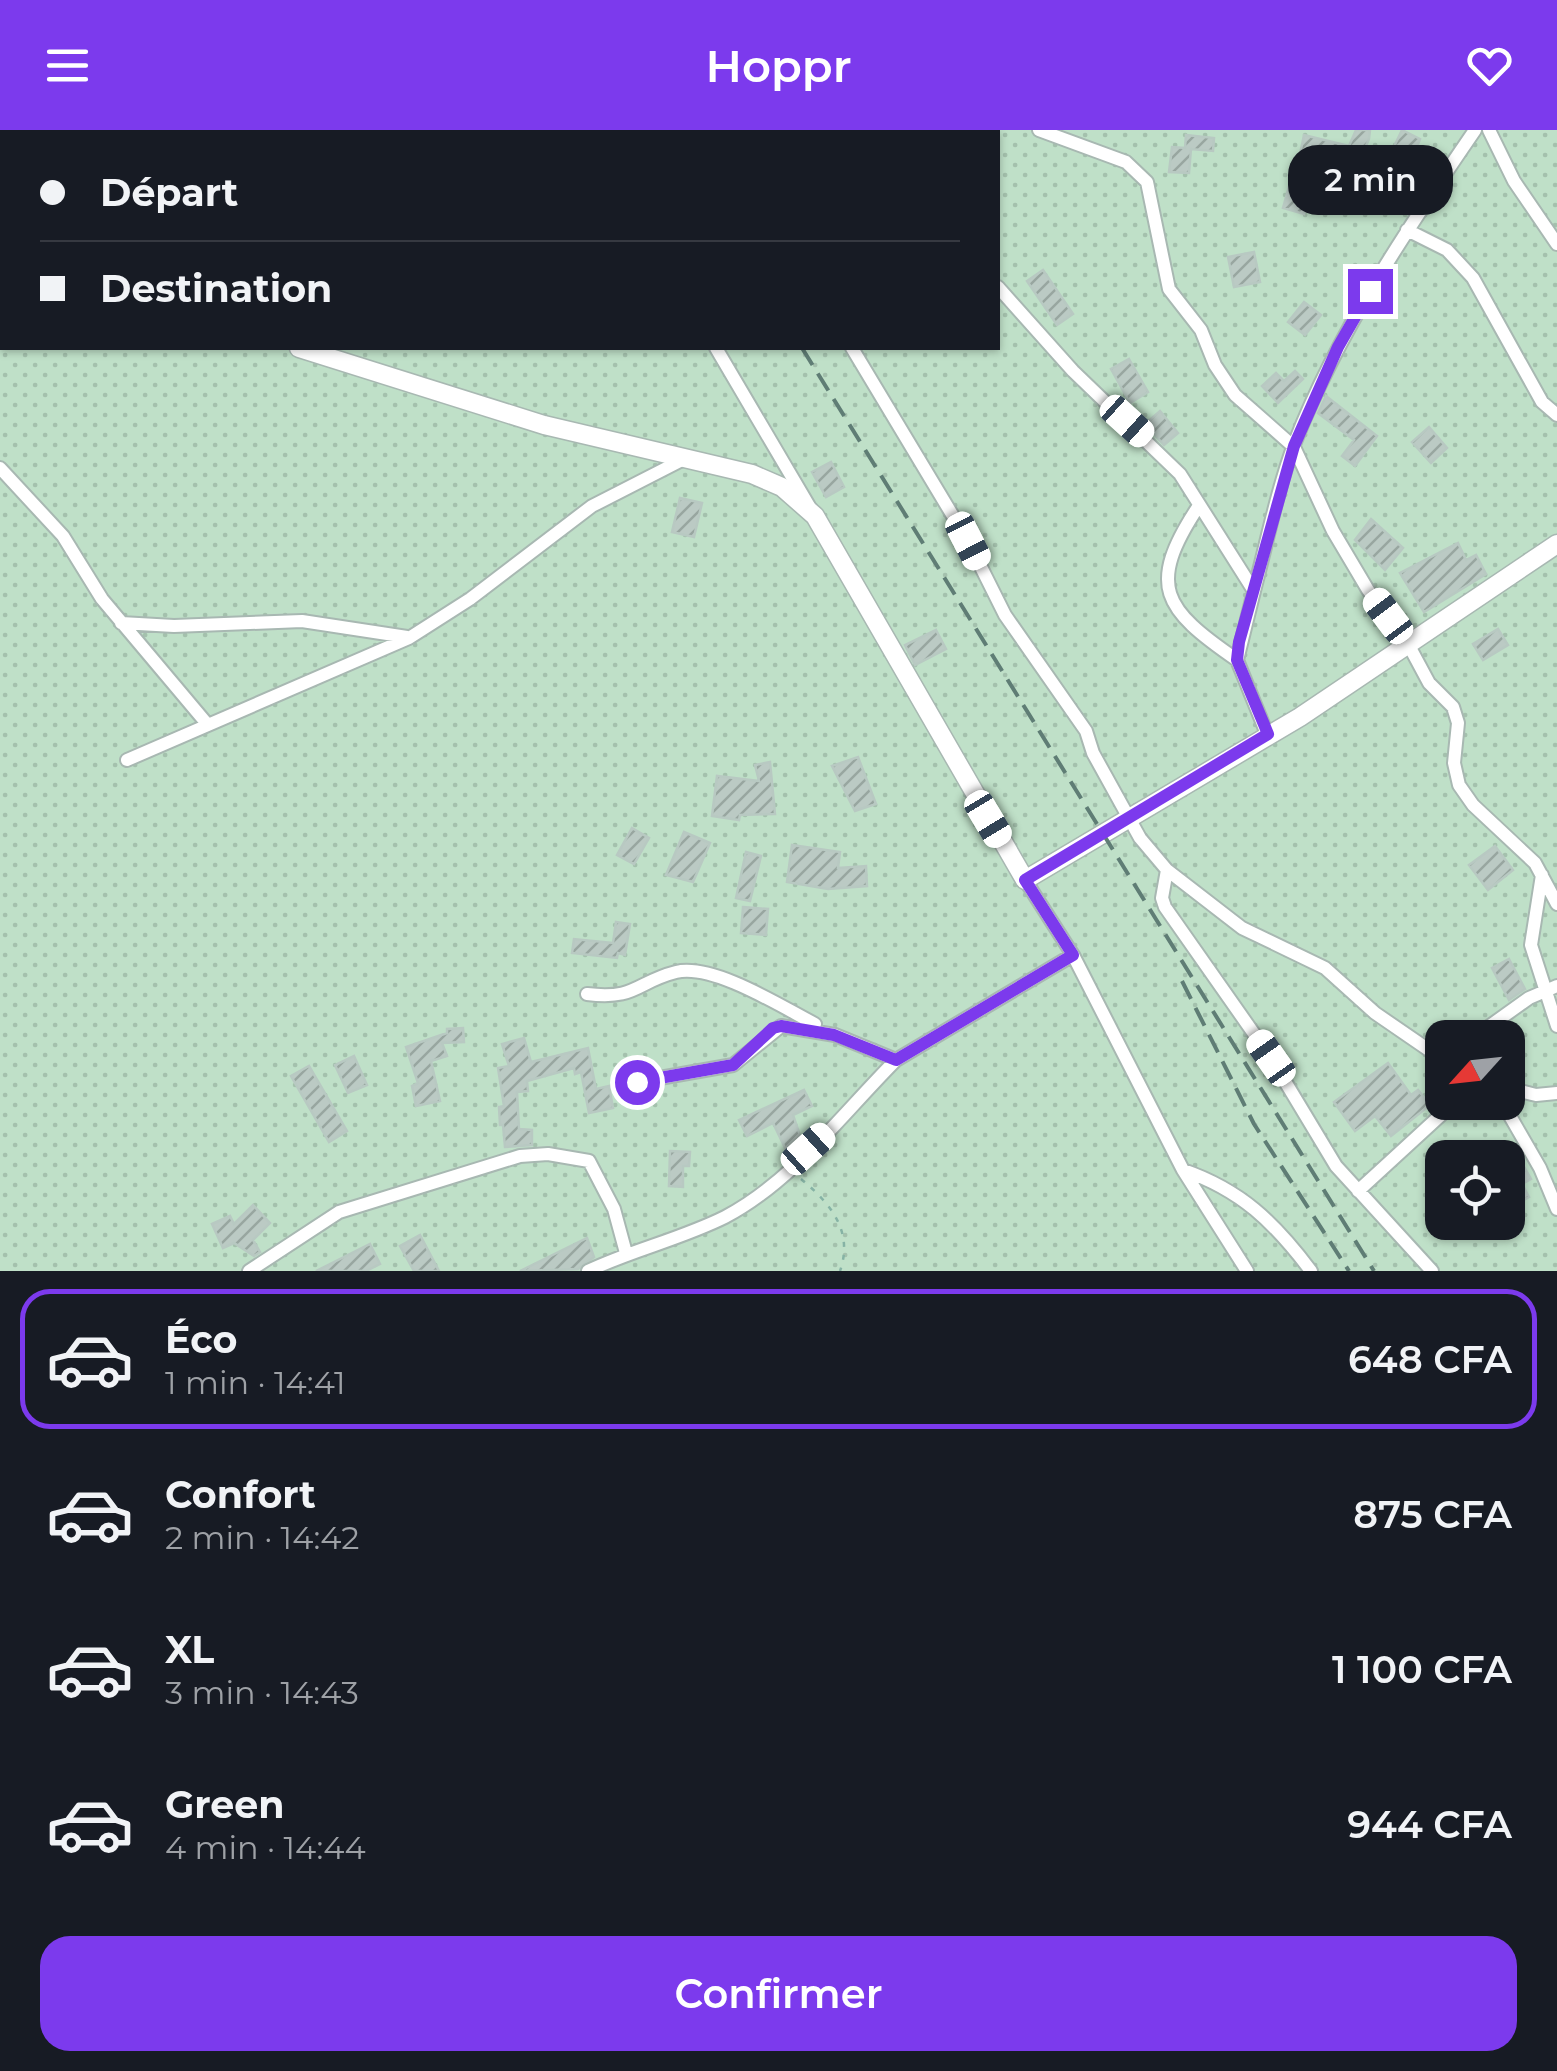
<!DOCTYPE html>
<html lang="fr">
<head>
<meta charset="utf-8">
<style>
	body { margin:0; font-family:Montserrat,sans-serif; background:#20242c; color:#f1f3f6; height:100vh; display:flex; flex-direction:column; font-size:38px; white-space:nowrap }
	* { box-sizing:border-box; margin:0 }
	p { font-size:32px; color:#9ea1a6 }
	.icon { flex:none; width:55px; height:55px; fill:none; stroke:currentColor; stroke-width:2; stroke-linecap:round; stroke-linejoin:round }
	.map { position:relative; height:1141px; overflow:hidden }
	.details { display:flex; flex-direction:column; background:#171b24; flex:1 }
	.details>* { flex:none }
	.top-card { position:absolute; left:0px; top:0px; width:1000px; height:220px; box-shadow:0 2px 8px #0004; display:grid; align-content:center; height:220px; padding:0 40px; background:#171b24 }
	.needle { width:65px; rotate:243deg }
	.buttons { position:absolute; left:1425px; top:890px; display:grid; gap:20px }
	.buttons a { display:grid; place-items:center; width:100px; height:100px; border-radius:20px; background:#171b24; box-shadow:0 2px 8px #0004; font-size:50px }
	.end { position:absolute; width:45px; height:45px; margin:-22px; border:12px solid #7c3aed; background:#fff; box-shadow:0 0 0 5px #fff }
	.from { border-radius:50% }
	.bubble { position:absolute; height:70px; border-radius:30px; background:#171b24; box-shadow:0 2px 8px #0004; font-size:32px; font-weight:600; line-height:70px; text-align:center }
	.car { position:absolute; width:30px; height:60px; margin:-30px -15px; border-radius:12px; box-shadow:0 0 8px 2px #0007; background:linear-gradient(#fff 24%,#345 0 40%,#fff 0 76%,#345 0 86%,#fff 0) }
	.top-card b { display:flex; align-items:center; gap:35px; height:95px; font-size:38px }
	.top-card b+b { border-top:2px solid #363941 }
	.top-card i { width:25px; height:25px; background:#f1f3f6 }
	ul { padding:18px 0 0; list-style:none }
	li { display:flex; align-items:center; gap:30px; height:140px; margin:0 20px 15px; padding:0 20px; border:5px solid transparent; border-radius:30px }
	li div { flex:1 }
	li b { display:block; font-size:38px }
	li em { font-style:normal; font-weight:600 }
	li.on { border-color:#7c3aed }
	li>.icon { width:90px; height:90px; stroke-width:1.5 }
	.primary-button { display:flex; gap:20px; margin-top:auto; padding:20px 40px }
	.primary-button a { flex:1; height:115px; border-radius:30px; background:#7c3aed; color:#fff; font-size:40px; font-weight:600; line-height:115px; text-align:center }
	header { display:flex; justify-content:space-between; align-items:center; height:130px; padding:0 40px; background:#7c3aed; color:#fff; font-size:45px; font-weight:600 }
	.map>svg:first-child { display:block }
	.grass { fill:url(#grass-dots); fill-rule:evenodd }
	.building { fill:url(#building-hatch); stroke:#b8c9c2; stroke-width:2.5 }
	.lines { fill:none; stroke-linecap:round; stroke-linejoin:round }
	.minor-casing { stroke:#a8b8b2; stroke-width:16 }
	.tertiary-casing { stroke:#a8b8b2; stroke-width:21 }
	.path { stroke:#86b3a5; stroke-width:2.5; stroke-dasharray:5 8; stroke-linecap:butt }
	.minor { stroke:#fff; stroke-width:12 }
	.tertiary { stroke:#fff; stroke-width:18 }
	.rail { stroke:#5f7d75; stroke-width:4; stroke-dasharray:20 10; stroke-linecap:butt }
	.route { stroke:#7c3aed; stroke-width:12 }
</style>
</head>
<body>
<header><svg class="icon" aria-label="menu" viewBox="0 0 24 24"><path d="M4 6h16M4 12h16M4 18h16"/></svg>Hoppr<svg class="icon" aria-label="heart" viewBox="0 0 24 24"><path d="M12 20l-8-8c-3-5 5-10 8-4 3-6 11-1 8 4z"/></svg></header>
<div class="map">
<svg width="1557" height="1141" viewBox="0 0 1557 1141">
	<defs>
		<pattern id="grass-dots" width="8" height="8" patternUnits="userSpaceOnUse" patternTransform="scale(2.5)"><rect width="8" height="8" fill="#bfe0c8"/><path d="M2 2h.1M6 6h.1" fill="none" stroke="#a4c1ad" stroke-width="1.8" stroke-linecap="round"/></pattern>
		<pattern id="building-hatch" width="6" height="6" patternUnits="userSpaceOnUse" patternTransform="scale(2.5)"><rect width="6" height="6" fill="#bbcac4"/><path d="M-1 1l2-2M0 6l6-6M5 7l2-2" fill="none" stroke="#98a6a0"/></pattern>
	</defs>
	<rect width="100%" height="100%" fill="#e6efeb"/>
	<!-- grass -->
	<path class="grass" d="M0,0h1557v1141h-1557zM2,2h996v216h-996zM1442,908h66v64h-66zM1442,1028h66v64h-66z"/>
	<!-- building -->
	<path class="building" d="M1356,0h14l-1,9 -25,57 -20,-8 11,-25 -35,-9 4,-19 45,11z
		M1402,0l18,9 -20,51 -22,-10z
		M1186,5l28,3 -1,13 -22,-2 -2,24 -20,-1 3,-25 13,1z
		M1290,53l21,6 -7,25 -21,-6z
		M1254,122l6,30 -26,5 -6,-30z
		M1043,140l30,44 -16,11 -30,-44z
		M1304,172l17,13 -16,20 -17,-13z
		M1129,229l19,33 -18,11 -19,-34z
		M1295,241l8,8 -25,24 -16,-17 14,-13 8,8z
		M1326,266l51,40 -22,30 -13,-10 12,-16 -36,-27z
		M1160,281l18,22 -14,12 -19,-21z
		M1429,297l18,21 -16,15 -19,-21z
		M831,332l13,25 -18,10 -14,-25z
		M680,368l22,5 -8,34 -22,-5z
		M1371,389l32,29 -18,22 -30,-30z
		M1458,413l8,17 10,-5 10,19 -62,38 -24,-39z
		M1498,499l10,16 -25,15 -10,-16z
		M936,500l10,19 -31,16 -10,-20z
		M858,627l18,47 -21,7 -23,-45z
		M770,632l5,52 -35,1 -1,5 -27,-4 5,-40 42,5 -4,-16z
		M632,698l17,10 -15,26 -17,-9z
		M684,702l26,11 -17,39 -27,-7z
		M792,715l48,7 -2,16 28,-2 1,20 -39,3 -41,-7z
		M1495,716l18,24 -25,20 -19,-25z
		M746,722l15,4 -11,45 -14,-3z
		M743,777l25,2 -2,26 -25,-2z
		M616,792l14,2 -5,31 -7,-2 -1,5 -45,-5 2,-14 39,4z
		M1509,829l16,30 -16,11 -17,-32z
		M463,898l1,14 -22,1 5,13 -16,5 9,40 -24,5 -4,-20 6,-3 -12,-36 41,-14v-4z
		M524,908l7,24 57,-14 8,41 13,-3 4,22 -24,5 -8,-41 -6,2 -1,-6 -47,13 1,10 -11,1 2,37 13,1v15l-27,2 -2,-22h-3l-1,-18 5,-1 -6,-38 11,-2 -7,-22z
		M354,926l13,29 -19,8 -13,-28z
		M1388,933l23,32 7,-5 12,15 -39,31 -16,-20 -20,15 -21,-29z
		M309,936l38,65 -18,11 -38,-66z
		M804,960l8,16 -19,9 10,29 -16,8 -14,-29 -26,13 -8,-16z
		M670,1021l20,1 -1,14h-6v21l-14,-1z
		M1523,1035l8,14 -9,5 7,13 -21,12v-36z
		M253,1075l17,18 -17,17 7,12 -6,4 -20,-13 -11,5 -11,-24 18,-8 4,8z
		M420,1105l19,36h-25l-14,-25z
		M587,1108l7,19 -16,12 -58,2z
		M370,1114l10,20 -14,7h-50z"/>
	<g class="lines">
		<defs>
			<path id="minor" d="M584,0l2,2
				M760,0v2
				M776,0l2,2
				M1039,0l87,32 21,20 22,107 32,41 14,35 20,30 59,52 39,84 35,59 39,52 22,41 24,24 5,16 -4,40 5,22 14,20 62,58 22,41
				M1489,0l25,51 43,63
				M899,2v-2
				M1407,100l40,20 26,28 69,124 15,13
				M998,157l75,84 107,103 74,117 -17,69 30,74
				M716,218l93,158
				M852,218l116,193 37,74 81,116 7,22 47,85 27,32 75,58 83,40 50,45 67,46
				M0,338l63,68 39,63 106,126
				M1198,377c-52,79 -35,102 39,153
				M1254,461c13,-49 23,-101 41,-149 44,-112 112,-213 180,-312
				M121,493l53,3 128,-5 105,16
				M127,630l282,-122 61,-39 122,-93 90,-46
				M1167,740l-5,28 3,9 106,151 65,108 96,105
				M1542,745l-11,70 26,81
				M1025,750l48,75 110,215 64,101
				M587,864c50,6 49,-12 89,-22 37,-9 106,35 139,52
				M1473,908l56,-40 28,-12
				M637,952l96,-17 48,-39 54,9 61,25 177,-105
				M1508,958l28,7 21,-2
				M1502,972l38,66 17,41
				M1183,1040c58,20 91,52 128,101
				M1358,1061l97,-89
				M249,1141l90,-59 181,-56 28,-2 41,7 25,48 12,44
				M588,1141c44,-21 93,-32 137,-54 67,-35 118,-104 171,-157"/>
			<path id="tertiary" d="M0,113h2
				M299,218l245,77 208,49 30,13 33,29 210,364 275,-163 257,-173"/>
		</defs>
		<!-- minor casing -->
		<use href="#minor" class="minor-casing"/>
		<!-- tertiary casing -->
		<use href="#tertiary" class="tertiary-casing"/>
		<!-- path -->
		<path class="path" d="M801,1049c29,24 53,52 39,92"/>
		<!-- minor -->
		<use href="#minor" class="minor"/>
		<!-- tertiary -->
		<use href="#tertiary" class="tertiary"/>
		<!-- rail -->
		<path class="rail" d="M666,0l1,2
			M802,218l572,923
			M1182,851l72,143 95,147"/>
	</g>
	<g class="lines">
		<!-- route -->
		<path class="route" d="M637,952l96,-17 40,-37 8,-2 53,9 62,25 177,-105 -48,-75 243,-146 -31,-74 2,-18 55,-196 44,-99 32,-56"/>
	</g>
</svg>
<div class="buttons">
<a><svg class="needle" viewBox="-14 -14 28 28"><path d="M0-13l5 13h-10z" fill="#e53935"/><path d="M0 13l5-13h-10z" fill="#9ea1a6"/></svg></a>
<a><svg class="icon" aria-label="locate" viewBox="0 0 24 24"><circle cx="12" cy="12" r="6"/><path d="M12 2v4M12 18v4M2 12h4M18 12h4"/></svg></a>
</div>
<i class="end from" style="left:637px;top:952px"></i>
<i class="end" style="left:1370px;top:161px"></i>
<div class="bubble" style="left:1288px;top:15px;width:165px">2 min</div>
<i class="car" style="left:1127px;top:291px;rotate:132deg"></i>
<i class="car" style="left:968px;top:411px;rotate:153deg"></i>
<i class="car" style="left:1388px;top:486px;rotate:323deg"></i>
<i class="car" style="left:988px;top:689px;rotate:149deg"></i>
<i class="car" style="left:1271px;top:928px;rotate:325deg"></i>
<i class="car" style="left:808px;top:1019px;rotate:48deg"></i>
<div class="top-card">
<b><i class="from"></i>Départ</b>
<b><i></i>Destination</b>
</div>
</div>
<section class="details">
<ul>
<li class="on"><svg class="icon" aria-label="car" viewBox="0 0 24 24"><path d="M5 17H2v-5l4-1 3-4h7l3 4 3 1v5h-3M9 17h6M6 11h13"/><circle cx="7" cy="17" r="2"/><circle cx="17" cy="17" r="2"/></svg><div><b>Éco</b><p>1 min · 14:41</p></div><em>648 CFA</em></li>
<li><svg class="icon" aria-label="car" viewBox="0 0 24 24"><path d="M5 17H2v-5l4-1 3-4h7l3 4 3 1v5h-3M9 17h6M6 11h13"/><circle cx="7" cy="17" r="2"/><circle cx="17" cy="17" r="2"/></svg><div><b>Confort</b><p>2 min · 14:42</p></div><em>875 CFA</em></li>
<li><svg class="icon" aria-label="car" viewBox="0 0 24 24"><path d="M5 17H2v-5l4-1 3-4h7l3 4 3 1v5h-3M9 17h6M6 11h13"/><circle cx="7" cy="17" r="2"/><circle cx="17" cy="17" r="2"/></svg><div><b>XL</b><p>3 min · 14:43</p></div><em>1 100 CFA</em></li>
<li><svg class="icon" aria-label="car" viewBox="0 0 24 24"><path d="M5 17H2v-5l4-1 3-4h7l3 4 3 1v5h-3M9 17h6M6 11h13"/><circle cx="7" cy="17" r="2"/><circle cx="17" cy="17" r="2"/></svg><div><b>Green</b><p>4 min · 14:44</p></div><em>944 CFA</em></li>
</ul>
<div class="primary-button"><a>Confirmer</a></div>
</section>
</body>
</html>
